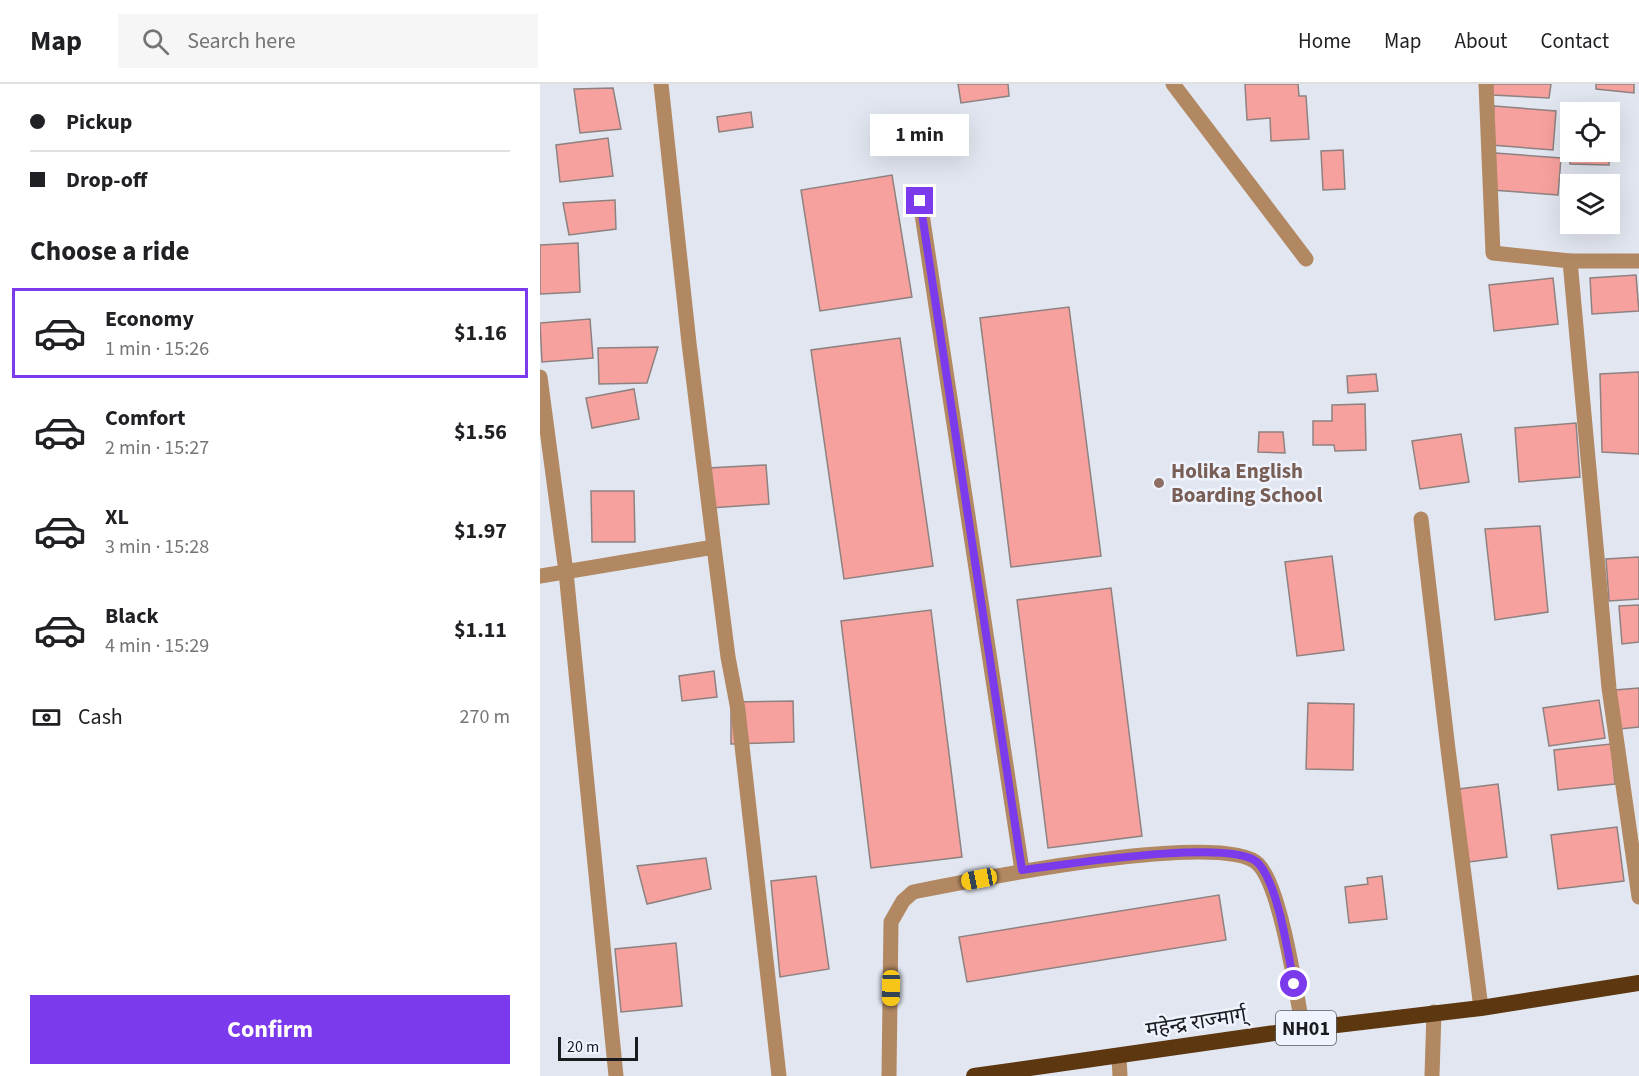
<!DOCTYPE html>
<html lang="en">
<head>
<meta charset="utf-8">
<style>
	body { margin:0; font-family:"Source Sans 3","Noto Sans Devanagari",sans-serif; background:#f6f6f6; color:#202124; height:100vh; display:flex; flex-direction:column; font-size:22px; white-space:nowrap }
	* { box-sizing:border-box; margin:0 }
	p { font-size:20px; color:#757577 }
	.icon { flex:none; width:33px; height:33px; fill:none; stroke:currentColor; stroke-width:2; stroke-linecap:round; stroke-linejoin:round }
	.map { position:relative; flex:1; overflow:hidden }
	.panel { display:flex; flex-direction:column; background:#fff; width:540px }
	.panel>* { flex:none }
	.guide { display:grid; align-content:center; height:132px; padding:0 30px; background:#fff }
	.tools { position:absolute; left:1020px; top:18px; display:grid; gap:12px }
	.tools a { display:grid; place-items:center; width:60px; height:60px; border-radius:0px; background:#fff; box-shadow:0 6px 24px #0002; font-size:30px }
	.scale { position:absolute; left:18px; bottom:15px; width:80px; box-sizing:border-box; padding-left:6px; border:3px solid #1a1b1f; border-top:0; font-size:16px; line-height:21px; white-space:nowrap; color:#1a1b1f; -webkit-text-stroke:4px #eff3fd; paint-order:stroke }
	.end { position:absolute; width:27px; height:27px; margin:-14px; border:8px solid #7c3aed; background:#fff; box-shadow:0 0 0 3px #fff }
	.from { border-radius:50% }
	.bubble { position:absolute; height:42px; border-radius:0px; background:#fff; box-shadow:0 6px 24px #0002; font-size:20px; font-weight:700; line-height:42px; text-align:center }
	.car { position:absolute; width:18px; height:36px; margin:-18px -9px; border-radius:8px; box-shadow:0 0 4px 2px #0007; background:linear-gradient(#f5c518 24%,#345 0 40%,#f5c518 0 76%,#345 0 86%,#f5c518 0) }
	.guide b { display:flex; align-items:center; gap:21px; height:57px; font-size:22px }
	.guide b+b { border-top:2px solid #e0e0e0 }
	.guide i { width:15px; height:15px; background:#202124 }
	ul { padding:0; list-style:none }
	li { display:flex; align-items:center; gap:18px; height:90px; margin:0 12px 9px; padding:0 18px; border:3px solid transparent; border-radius:0px }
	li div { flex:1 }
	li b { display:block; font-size:22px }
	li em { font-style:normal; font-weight:700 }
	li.on { border-color:#7c3aed }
	li>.icon { width:54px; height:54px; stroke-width:1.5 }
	h2 { padding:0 30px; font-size:27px; line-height:72px }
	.pay { display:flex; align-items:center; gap:15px; height:66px; padding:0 30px; font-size:22px }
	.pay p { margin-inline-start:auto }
	.action { display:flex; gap:12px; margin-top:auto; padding:12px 30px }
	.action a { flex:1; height:69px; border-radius:0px; background:#7c3aed; color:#fff; font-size:24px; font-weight:700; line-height:69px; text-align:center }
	header { display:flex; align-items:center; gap:36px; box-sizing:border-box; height:84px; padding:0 30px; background:#fff; border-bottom:2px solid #e0e0e0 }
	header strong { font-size:28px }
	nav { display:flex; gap:33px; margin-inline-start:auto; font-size:21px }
	.search { width:420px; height:54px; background:#f6f6f6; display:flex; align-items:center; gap:15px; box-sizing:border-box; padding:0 21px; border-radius:0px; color:#757577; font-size:22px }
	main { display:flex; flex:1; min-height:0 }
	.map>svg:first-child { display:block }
	.building { fill:#f6a19d; stroke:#8d8281; stroke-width:1.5 }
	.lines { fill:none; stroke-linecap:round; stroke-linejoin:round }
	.service { stroke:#b18862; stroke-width:15 }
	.minor { stroke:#b18862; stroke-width:15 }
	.trunk { stroke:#5c3710; stroke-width:16 }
	.route { stroke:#7c3aed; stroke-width:8 }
	.education-dot { fill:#8d6e63; stroke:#eff3fd; stroke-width:2 }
	.labels { text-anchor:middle; stroke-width:5; stroke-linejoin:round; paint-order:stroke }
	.shield { fill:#eff3fd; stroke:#5a5c62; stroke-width:1.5 }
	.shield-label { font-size:20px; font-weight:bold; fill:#1a1b1f }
	.education-label { font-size:21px; font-weight:bold; fill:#785e54; stroke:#eff3fd; text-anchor:start }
	.street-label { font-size:21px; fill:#1a1b1f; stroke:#eff3fd }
</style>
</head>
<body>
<header>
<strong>Map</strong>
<div class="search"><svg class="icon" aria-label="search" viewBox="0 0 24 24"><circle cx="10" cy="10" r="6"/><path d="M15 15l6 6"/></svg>Search here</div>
<nav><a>Home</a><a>Map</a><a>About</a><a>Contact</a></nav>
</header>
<main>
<section class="panel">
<div class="guide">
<b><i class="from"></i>Pickup</b>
<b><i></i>Drop-off</b>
</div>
<h2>Choose a ride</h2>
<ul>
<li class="on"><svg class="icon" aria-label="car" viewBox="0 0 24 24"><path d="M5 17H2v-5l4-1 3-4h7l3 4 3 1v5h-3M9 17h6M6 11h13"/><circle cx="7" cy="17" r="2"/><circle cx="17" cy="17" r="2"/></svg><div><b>Economy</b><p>1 min · 15:26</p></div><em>$1.16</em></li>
<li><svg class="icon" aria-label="car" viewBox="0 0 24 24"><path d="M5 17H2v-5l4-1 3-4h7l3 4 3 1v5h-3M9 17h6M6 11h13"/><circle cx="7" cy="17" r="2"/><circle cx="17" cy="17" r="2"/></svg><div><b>Comfort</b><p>2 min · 15:27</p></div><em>$1.56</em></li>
<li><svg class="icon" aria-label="car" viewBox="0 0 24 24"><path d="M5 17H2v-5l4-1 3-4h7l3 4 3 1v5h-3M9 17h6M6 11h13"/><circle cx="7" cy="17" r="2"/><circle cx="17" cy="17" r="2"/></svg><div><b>XL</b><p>3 min · 15:28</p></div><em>$1.97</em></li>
<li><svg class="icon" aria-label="car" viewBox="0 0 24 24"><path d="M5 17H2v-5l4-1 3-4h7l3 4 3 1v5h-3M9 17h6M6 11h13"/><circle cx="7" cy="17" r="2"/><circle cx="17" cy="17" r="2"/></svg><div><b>Black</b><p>4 min · 15:29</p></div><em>$1.11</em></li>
</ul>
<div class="pay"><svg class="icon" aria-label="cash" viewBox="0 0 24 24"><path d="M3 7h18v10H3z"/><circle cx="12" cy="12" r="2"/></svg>Cash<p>270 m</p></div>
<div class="action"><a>Confirm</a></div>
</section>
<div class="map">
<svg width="1099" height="992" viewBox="0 0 1099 992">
	<rect width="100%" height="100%" fill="#e2e6f0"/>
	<!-- building -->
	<path class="building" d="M418,0h50l1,12 -48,7z
		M705,0h53l1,12h7l3,43 -38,2 -1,-23 -23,2z
		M953,0h58l-2,14 -57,-3z
		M1056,0h38v9l-38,-4z
		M73,4l8,41 -41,4 -6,-44z
		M954,22l62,5 -3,39 -62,-5z
		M211,28l2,15 -34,5 -2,-15z
		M68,54l5,38 -53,6 -4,-37z
		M1030,62v6h39v13l-39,-1z
		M803,66l2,39 -22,1 -2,-39z
		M955,69l66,5 -3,37 -66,-5z
		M352,91l20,122 -92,14 -19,-121z
		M75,116l1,29 -47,6 -6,-32z
		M38,159l2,49 -40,2v-49z
		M1096,191l3,36 -47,3 -2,-36z
		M1013,194l5,46 -64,7 -5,-46z
		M529,223l32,249 -90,11 -31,-249z
		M50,235l3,39 -51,4 -2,-39z
		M360,254l33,228 -89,13 -33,-229z
		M118,263l-11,36 -48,1 -1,-36z
		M1099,288v82l-37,-2 -2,-78z
		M836,290l2,17 -30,2 -1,-17z
		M94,305l5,30 -47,9 -6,-30z
		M825,320l1,46 -31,1 -1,-6h-21v-24h19v-16z
		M1036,339l4,54 -61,5 -4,-54z
		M719,348h24l2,21 -27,-1z
		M921,350l8,48 -49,7 -8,-48z
		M226,381l3,39 -59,4 -2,-40z
		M51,407h43l1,51h-43z
		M1000,442l8,86 -53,8 -10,-91z
		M792,472l12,94 -47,6 -12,-94z
		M1099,473v42l-30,2 -3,-42z
		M571,504l31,248 -94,12 -31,-248z
		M1099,521v37l-17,2 -3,-38z
		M391,526l31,247 -91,11 -30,-247z
		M174,587l3,26 -35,4 -3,-25z
		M1099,604v39l-19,2 -5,-39z
		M1059,616l6,38 -56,8 -6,-38z
		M253,617l1,41 -63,2v-42z
		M768,619l46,1 -1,66 -47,-1z
		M1071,660l4,40 -57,6 -4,-40z
		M958,700l9,73 -38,5 -10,-73z
		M1077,743l7,54 -66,8 -7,-54z
		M166,774l5,31 -64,15 -10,-38z
		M276,792l13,93 -49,8 -9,-96z
		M842,792l5,43 -38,4 -4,-36 23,-3 -1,-6z
		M679,811l7,45 -259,42 -8,-45z
		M136,859l6,63 -61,6 -6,-63z"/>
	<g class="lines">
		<!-- service -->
		<path class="service" d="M946,0l7,169 77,8
			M380,117l102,669
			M349,992l2,-154 12,-21 10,-9c55,-11 310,-63 345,-28 23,23 38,129 45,165"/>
		<!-- minor -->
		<path class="minor" d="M121,0l28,259 25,204 14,110 10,53 41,366
			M633,0l133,175
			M1099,177h-69l39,427 30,209
			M0,293l26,195 50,504
			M881,435l27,230 33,259
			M0,492l174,-29
			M579,973l1,19
			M892,992l2,-64"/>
		<!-- trunk -->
		<path class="trunk" d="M434,992l329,-47 178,-21 158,-25"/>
	</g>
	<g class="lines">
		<!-- route -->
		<path class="route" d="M380,117l102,669c41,-5 208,-32 235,-8 21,20 31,92 37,122"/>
	</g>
	<!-- markers -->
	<circle class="education-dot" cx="619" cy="399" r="6"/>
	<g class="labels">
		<!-- shield labels -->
		<rect class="shield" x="736" y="927" width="60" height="34" rx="4.5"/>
		<g class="shield-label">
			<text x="766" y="951">NH01</text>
		</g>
		<!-- education labels -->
		<g class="education-label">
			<text x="631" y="394">Holika English<tspan x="631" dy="24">Boarding School</tspan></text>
		</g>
		<!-- street labels -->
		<g class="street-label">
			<text transform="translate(656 938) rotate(-9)" y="7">महेन्द्र राज्मार्ग्</text>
		</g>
	</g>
</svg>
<div class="tools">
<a><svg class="icon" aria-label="locate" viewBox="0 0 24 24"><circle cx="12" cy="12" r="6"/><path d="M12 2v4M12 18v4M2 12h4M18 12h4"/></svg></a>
<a><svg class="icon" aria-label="layers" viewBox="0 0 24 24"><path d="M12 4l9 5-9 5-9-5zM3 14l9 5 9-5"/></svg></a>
</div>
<div class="scale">20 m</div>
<i class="end from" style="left:754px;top:900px"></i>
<i class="end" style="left:380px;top:117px"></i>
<div class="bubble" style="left:330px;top:30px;width:99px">1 min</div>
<i class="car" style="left:439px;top:795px;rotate:259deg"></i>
<i class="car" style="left:351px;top:904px;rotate:181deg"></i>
</div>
</main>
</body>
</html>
